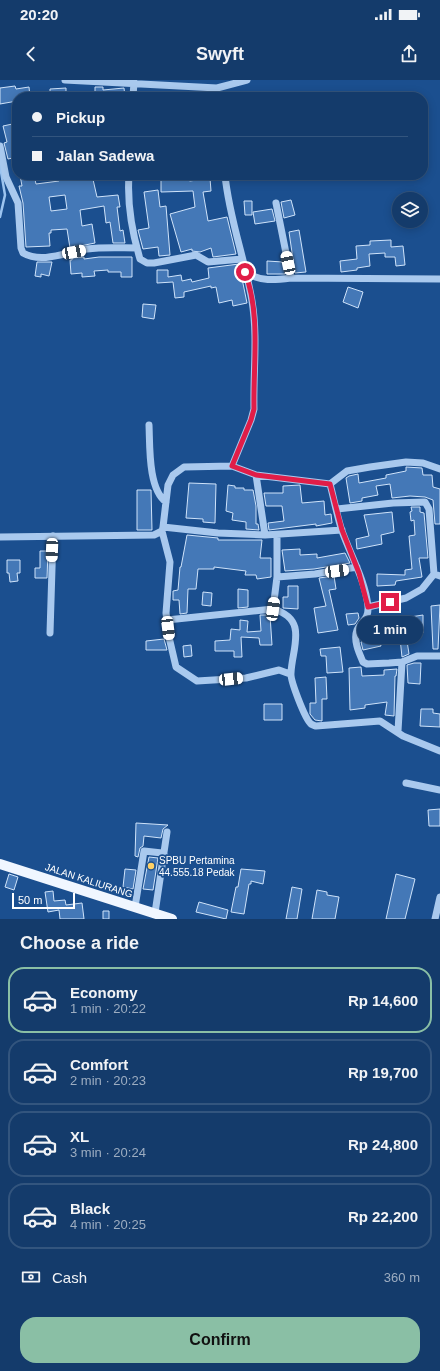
<!DOCTYPE html>
<html lang="en">
<head>
<meta charset="utf-8">
<style>
	body { margin:0; font-family:Helvetica,sans-serif; background:#1d4271; color:#f1f3f6; height:100vh; display:flex; flex-direction:column; font-size:15px; white-space:nowrap }
	* { box-sizing:border-box; margin:0 }
	p { font-size:13px; color:#9dadc1 }
	.icon { flex:none; width:22px; height:22px; fill:none; stroke:currentColor; stroke-width:2; stroke-linecap:round; stroke-linejoin:round }
	.map { position:relative; height:839px; overflow:hidden }
	.details { display:flex; flex-direction:column; background:#143b6b; flex:1 }
	.details>* { flex:none }
	.banner { position:absolute; left:12px; top:12px; width:416px; height:88px; border-radius:16px; box-shadow:0 2px 10px #0003,0 0 0 1px #33557e; display:grid; align-content:center; height:88px; padding:0 20px; background:#143b6b }
	.tools { position:absolute; left:392px; top:112px; display:grid; gap:8px }
	.tools a { display:grid; place-items:center; width:36px; height:36px; border-radius:50%; background:#143b6b; box-shadow:0 2px 10px #0003,0 0 0 1px #33557e; font-size:20px }
	.scale { position:absolute; left:12px; bottom:10px; width:63px; box-sizing:border-box; padding-left:4px; border:2px solid #fff; border-top:0; font-size:11px; line-height:14px; white-space:nowrap; color:#fff; -webkit-text-stroke:3px #1b4f8f; paint-order:stroke }
	.end { position:absolute; width:18px; height:18px; margin:-9px; border:5px solid #e11d48; background:#fff; box-shadow:0 0 0 2px #fff }
	.from { border-radius:50% }
	.bubble { position:absolute; height:28px; border-radius:14px; background:#143b6b; box-shadow:0 2px 10px #0003,0 0 0 1px #33557e; font-size:13px; font-weight:800; line-height:28px; text-align:center }
	.car { position:absolute; width:12px; height:24px; margin:-12px -6px; border-radius:5px; box-shadow:0 0 3px 1px #0007; background:linear-gradient(#fff 24%,#345 0 40%,#fff 0 76%,#345 0 86%,#fff 0) }
	.banner b { display:flex; align-items:center; gap:14px; height:38px; font-size:15px }
	.banner b+b { border-top:1px solid #33557e }
	.banner i { width:10px; height:10px; background:#f1f3f6 }
	ul { padding:0; list-style:none }
	li { display:flex; align-items:center; gap:12px; height:66px; margin:0 8px 6px; padding:0 12px; border:2px solid #33557e; border-radius:16px }
	li div { flex:1 }
	li b { display:block; font-size:15px }
	li em { font-style:normal; font-weight:800 }
	li.on { border-color:#8abfa5 }
	li>.icon { width:36px; height:36px; stroke-width:1.5 }
	h2 { padding:0 20px; font-size:18px; line-height:48px }
	.pay { display:flex; align-items:center; gap:10px; height:44px; padding:0 20px; font-size:15px }
	.pay p { margin-inline-start:auto }
	.primary-button { display:flex; gap:8px; margin-top:auto; padding:8px 20px }
	.primary-button a { flex:1; height:46px; border-radius:16px; background:#8abfa5; color:#111; font-size:16px; font-weight:800; line-height:46px; text-align:center }
	.status { display:flex; justify-content:space-between; align-items:center; height:28px; padding:0 20px; background:#143b6b; direction:ltr }
	.status svg { height:11px; fill:currentColor }
	header { display:flex; justify-content:space-between; align-items:center; height:52px; padding:0 20px; background:#143b6b; font-size:18px; font-weight:800 }
	.map>svg:first-child { display:block }
	.lines { fill:none; stroke-linecap:round; stroke-linejoin:round }
	.stream { stroke:#9cc4f0; stroke-width:2.5 }
	.building { fill:#4478b7; stroke:#cfe3fa; fill-rule:evenodd }
	.minor { stroke:#a9c9ee; stroke-width:7 }
	.major { stroke:#f0f6ff; stroke-width:10 }
	.route { stroke:#e11d48; stroke-width:5 }
	.poi-dot { fill:#ffd166; stroke:#1b4f8f; stroke-width:1.5 }
	.labels { text-anchor:middle; stroke-width:3.5; stroke-linejoin:round; paint-order:stroke }
	.poi-label { font-size:10px; fill:#fff; stroke:#1b4f8f; text-anchor:start }
	.street-label { font-size:10px; fill:#fff; stroke:#1b4f8f }
</style>
</head>
<body>
<div class="status"><b>20:20</b><svg viewBox="0 0 49 12"><path d="M0 12V9h3v3zM5 12V6h3v6zM10 12V3h3v9zM15 12V0h3v12zM26 1h20v11H26zM47 4h2v5h-2z"/></svg></div>
<header><svg class="icon" aria-label="back" viewBox="0 0 24 24"><path d="M15 5l-7 7 7 7"/></svg>Swyft<svg class="icon" aria-label="share" viewBox="0 0 24 24"><path d="M12 15V3M7 8l5-5 5 5M5 13v7h14v-7"/></svg></header>
<div class="map">
<svg width="440" height="839" viewBox="0 0 440 839">
	<rect width="100%" height="100%" fill="#1b4f8f"/>
	<g class="lines">
		<!-- stream -->
		<path class="stream" d="M0,86l5,29 -5,22"/>
	</g>
	<!-- building -->
	<path class="building" d="M15,6l1,3 13,-2 1,10h-13v4l-17,3v-16z
		M95,7h8v3l21,-2 1,9h-30z
		M66,8v9h-16v-8z
		M17,43v34l-9,2 -4,-16 3,-1 -4,-16z
		M20,95h14l2,9 23,-3 -1,-6h34l5,22 21,-2 2,12h-3l3,24 3,-1 2,13h-12l-3,-21 -4,1 -2,-17 -24,4 2,16 10,-2 3,19 -25,5 -3,-19 -16,1v3h-2l1,13 -24,1 -3,-44 -4,-17h3zM65,115l2,14 -16,2 -2,-14z
		M167,95h19v4l4,2 20,-3 1,13 -8,1 5,29 19,-4 9,37 -23,3 -2,-9 -11,4 -8,-1v-2l-11,3 -11,-38 25,-7 -2,-16 -32,1v-16z
		M158,110l2,17 6,-1 4,49 -11,1 -1,-9 -15,2 -5,-19 11,-2 -5,-36z
		M291,120l4,15 -11,3 -3,-16z
		M244,121h8v14h-7z
		M272,129l3,12 -20,3 -2,-12z
		M299,150l7,42 -11,1 -6,-41z
		M391,160v7l12,-1 2,19 -9,1 -1,-9h-10v-4l-16,1 1,12 -13,2v2l-16,2 -1,-11 17,-2 -1,-13 14,-1v-4z
		M84,177v2l15,-2h33v20h-11v-5h-13v-2l-14,1 1,5 -13,1v-4l-11,1 -1,-14h2v-2z
		M267,181l16,1 2,12h-18z
		M37,182h15l-3,14 -8,-2v3l-6,-1z
		M239,184l8,39 -14,3 -1,-6 -13,3 -3,-16 -5,1v-2l-27,6v5l-9,1 -2,-16 -16,1v-13h11v7l13,-2 1,6 9,-2 1,3 17,-4 -1,-10z
		M348,207l15,5 -5,16 -15,-6z
		M143,224l13,1 -2,14 -12,-2z
		M406,387l16,1 1,7h9l1,12 7,2v35h-5l-2,-24 -8,-3 -15,-1 -18,2 -2,-14 -14,2 2,9 -16,3v3l-12,2 -4,-25 3,-2 9,-2 1,9 27,-5v-3l20,-4z
		M189,403l27,1 -1,39 -12,-1v-3l-17,-1z
		M228,405l7,1v2h9v2h9l3,16v18h2l1,6 -13,-1v-7l-14,-2 1,-7 -7,-2z
		M300,405l2,18 22,-2 1,14 6,-1 1,9 -16,3v-2l-47,6 -1,-7 16,-2 -2,-15h-16l-2,-13h19v-7z
		M137,410h14l1,40h-15z
		M411,427h9v5l4,1 4,45h-9l3,19 -26,4 -1,4 -18,1v-12l28,1v-5l7,-1 -3,-33 6,-1 -1,-15 -3,1 -1,-9 2,-1z
		M392,432l2,20 -13,3 1,9 -25,5 -1,-10 13,-3 -5,-21z
		M187,455l31,3v2h44l-2,18h11v19l-14,2 -1,-4h-11l1,-4 -32,-4v2h-16l-2,20h-8l-1,24 -7,1 -1,-14h-6v-9l5,-1 2,-23h1z
		M300,469v6l17,-1v4l28,-5 5,10 -36,6 -29,2 -3,-21z
		M40,471h8l-1,27h-12v-10h5z
		M7,480h13v13h-3l1,8 -8,1 -1,-9h-2z
		M334,496l2,13 -7,1 9,40 -20,3 -4,-25 12,-2 -7,-28z
		M288,506h10v23l-15,-1v-11h5z
		M238,509l10,1v17l-10,1z
		M203,512l9,1 -1,13 -9,-1z
		M440,525l-2,44h-5l-2,-43z
		M358,533l1,5 -4,6 -7,1 -2,-11z
		M260,535h10l2,30h-12l-1,-7 -18,-1 1,20h-8v-6h-19v-10l15,-1 1,-11 9,1v-10l8,1 -1,11 14,-1z
		M423,535v18l-10,1 -3,-17z
		M399,549h9l1,12h-2l2,13 -7,3z
		M379,557l2,9 -18,4 -2,-8z
		M164,559l3,11h-21v-9z
		M191,565l1,11 -8,1 -1,-11z
		M340,567l3,25 -16,1 -1,-17h-5l-1,-7z
		M414,583h7l-1,21 -12,-1 -1,-18z
		M361,587l1,9 22,-1v-5l13,-1 -1,7h-1l-1,40 -9,-1 2,-13 -22,3v3l-15,2 -1,-42z
		M326,597l1,22h-5v22l-7,-1 -5,-6v-11h6l-1,-25z
		M264,624h18v16h-18z
		M421,629h12v4l7,1v13l-20,-1z
		M440,729v17h-11l-1,-16z
		M136,743l32,2 -5,4 -2,9 -17,-2 -1,10 -3,2 -2,9 -3,-1z
		M149,777l9,1 -5,32 -10,-1z
		M125,789l11,1 -3,19 -10,-2z
		M241,789l24,2 -2,13 -12,-3v3h-2l-5,30 -13,-2 5,-25h2z
		M9,794l9,3 -4,13 -9,-3z
		M396,794l19,5 -10,40h-19z
		M292,807l10,2 -5,30h-11z
		M317,810l10,2v3l12,2 -4,22h-23z
		M53,811l1,10 11,-1 1,5 16,-2 2,16h-24l-1,-9 -11,2 -3,-20z
		M199,822l29,8 -2,9 -30,-7z
		M103,831h6v8h-6z"/>
	<g class="lines">
		<!-- minor -->
		<path class="minor" d="M65,0l152,8 30,-8
			M217,8l1,9
			M133,17l1,-15
			M0,66l6,31 12,26 3,45 2,5c19,11 44,-1 64,-4 16,-2 33,-1 50,-1
			M129,95c-2,28 3,57 11,84l7,4h7l42,-8 12,7 34,-3
			M225,95c4,43 20,84 27,126 6,36 1,72 2,108l-3,11 -19,46
			M276,123l15,75
			M246,192c13,10 30,8 45,6l149,1
			M149,345c1,21 -1,64 17,77
			M256,395l74,9 17,-13 23,-4 36,-5 17,1 17,6
			M330,404c4,15 7,32 12,47 9,25 23,49 26,75 1,14 -7,15 -11,24 -4,10 2,23 6,32l4,2 22,-1 13,-1 15,-6h23
			M337,429l56,-6 32,-1 4,7 5,65
			M163,447l55,6 47,2 77,-5
			M162,451l8,31 -4,51 3,24 7,30 21,14 49,-3 33,-8 11,4
			M0,457l154,-2 8,-4 1,-4 5,-42 5,-10 11,-8 48,-1 24,9 9,60
			M277,497l38,-3 42,-7
			M368,527l38,-9 16,-9 12,-15 6,2
			M273,529l4,-32v-42
			M167,540l106,-11c36,10 19,39 18,64 -1,7 14,46 20,51 0,0 4,2 5,2l64,-5 23,15 37,15
			M50,553l3,-97
			M398,651l4,-69
			M406,703l34,7
			M135,827l9,-56 18,2 3,3
			M155,833l12,-81
			M435,839l5,-22"/>
		<!-- major -->
		<path class="major" d="M0,784l172,55"/>
	</g>
	<g class="lines">
		<!-- route -->
		<path class="route" d="M245,192c16,43 8,91 9,137l-3,11 -19,46 24,9 74,9 12,46 17,43 9,34 22,-5"/>
	</g>
	<!-- markers -->
	<circle class="poi-dot" cx="151" cy="786" r="4"/>
	<g class="labels">
		<!-- poi labels -->
		<g class="poi-label">
			<text x="159" y="784">SPBU Pertamina<tspan x="159" dy="12">44.555.18 Pedak</tspan></text>
		</g>
		<!-- street labels -->
		<g class="street-label">
			<text transform="translate(89 800) rotate(18)" y="4">JALAN KALIURANG</text>
		</g>
	</g>
</svg>
<div class="tools">
<a><svg class="icon" aria-label="layers" viewBox="0 0 24 24"><path d="M12 4l9 5-9 5-9-5zM3 14l9 5 9-5"/></svg></a>
</div>
<div class="scale">50 m</div>
<i class="end from" style="left:245px;top:192px"></i>
<i class="end" style="left:390px;top:522px"></i>
<div class="bubble" style="left:357px;top:536px;width:66px">1 min</div>
<i class="car" style="left:74px;top:172px;rotate:79deg"></i>
<i class="car" style="left:288px;top:183px;rotate:348deg"></i>
<i class="car" style="left:52px;top:470px;rotate:182deg"></i>
<i class="car" style="left:337px;top:491px;rotate:82deg"></i>
<i class="car" style="left:273px;top:529px;rotate:8deg"></i>
<i class="car" style="left:168px;top:548px;rotate:173deg"></i>
<i class="car" style="left:231px;top:599px;rotate:84deg"></i>
<div class="banner">
<b><i class="from"></i>Pickup</b>
<b><i></i>Jalan Sadewa</b>
</div>
</div>
<section class="details">
<h2>Choose a ride</h2>
<ul>
<li class="on"><svg class="icon" aria-label="car" viewBox="0 0 24 24"><path d="M5 17H2v-5l4-1 3-4h7l3 4 3 1v5h-3M9 17h6M6 11h13"/><circle cx="7" cy="17" r="2"/><circle cx="17" cy="17" r="2"/></svg><div><b>Economy</b><p>1 min · 20:22</p></div><em>Rp 14,600</em></li>
<li><svg class="icon" aria-label="car" viewBox="0 0 24 24"><path d="M5 17H2v-5l4-1 3-4h7l3 4 3 1v5h-3M9 17h6M6 11h13"/><circle cx="7" cy="17" r="2"/><circle cx="17" cy="17" r="2"/></svg><div><b>Comfort</b><p>2 min · 20:23</p></div><em>Rp 19,700</em></li>
<li><svg class="icon" aria-label="car" viewBox="0 0 24 24"><path d="M5 17H2v-5l4-1 3-4h7l3 4 3 1v5h-3M9 17h6M6 11h13"/><circle cx="7" cy="17" r="2"/><circle cx="17" cy="17" r="2"/></svg><div><b>XL</b><p>3 min · 20:24</p></div><em>Rp 24,800</em></li>
<li><svg class="icon" aria-label="car" viewBox="0 0 24 24"><path d="M5 17H2v-5l4-1 3-4h7l3 4 3 1v5h-3M9 17h6M6 11h13"/><circle cx="7" cy="17" r="2"/><circle cx="17" cy="17" r="2"/></svg><div><b>Black</b><p>4 min · 20:25</p></div><em>Rp 22,200</em></li>
</ul>
<div class="pay"><svg class="icon" aria-label="cash" viewBox="0 0 24 24"><path d="M3 7h18v10H3z"/><circle cx="12" cy="12" r="2"/></svg>Cash<p>360 m</p></div>
<div class="primary-button"><a>Confirm</a></div>
</section>
</body>
</html>
